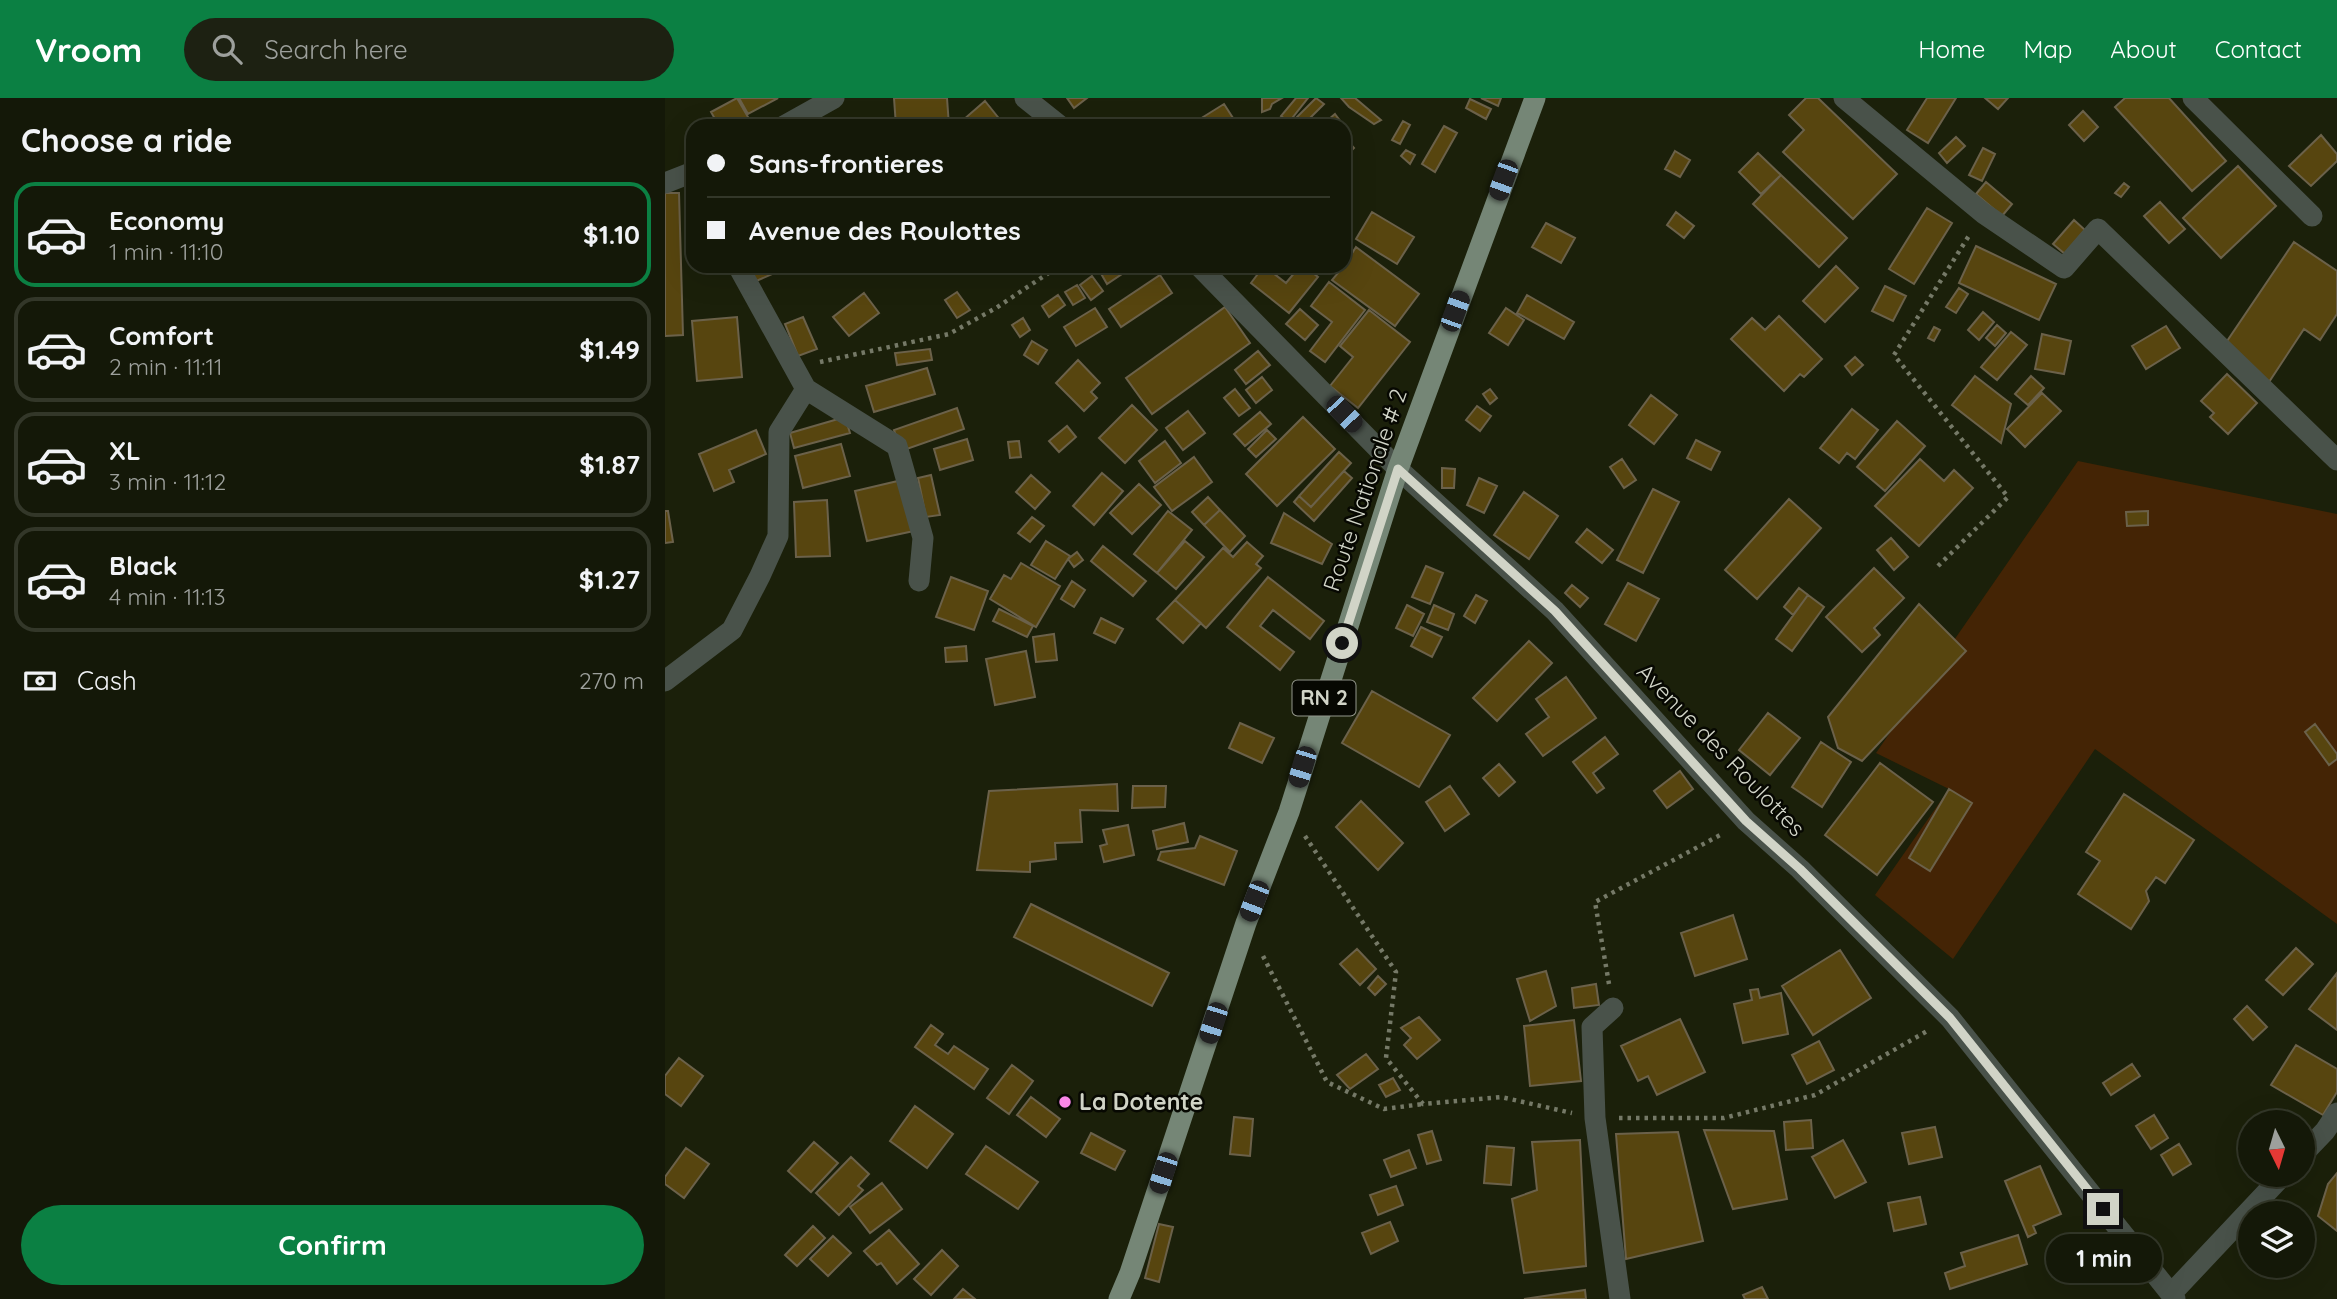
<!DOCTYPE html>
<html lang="en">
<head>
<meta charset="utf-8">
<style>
	body { margin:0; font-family:Quicksand,sans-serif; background:#1d2112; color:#f1f3f6; height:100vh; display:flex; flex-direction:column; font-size:26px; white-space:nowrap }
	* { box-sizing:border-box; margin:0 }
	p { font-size:23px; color:#9da09c }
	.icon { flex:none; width:38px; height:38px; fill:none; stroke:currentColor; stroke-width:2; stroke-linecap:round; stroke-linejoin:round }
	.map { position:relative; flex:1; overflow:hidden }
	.details { display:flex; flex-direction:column; background:#141808; width:665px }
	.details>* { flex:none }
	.guide { position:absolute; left:21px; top:21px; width:665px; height:154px; border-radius:21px; box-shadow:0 7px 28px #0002,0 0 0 2px #333729; display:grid; align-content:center; height:154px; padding:0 21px; background:#141808 }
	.needle { width:46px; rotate:175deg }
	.controls { position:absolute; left:1573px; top:1012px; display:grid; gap:14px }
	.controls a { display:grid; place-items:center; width:77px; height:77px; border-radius:50%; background:#141808; box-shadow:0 7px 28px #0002,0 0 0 2px #333729; font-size:35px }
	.end { position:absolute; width:32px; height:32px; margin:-16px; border:9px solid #d1d4c7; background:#111; box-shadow:0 0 0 4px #111 }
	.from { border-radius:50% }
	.bubble { position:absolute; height:49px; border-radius:24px; background:#141808; box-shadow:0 7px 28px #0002,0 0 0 2px #333729; font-size:23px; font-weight:700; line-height:49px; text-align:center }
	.car { position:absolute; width:21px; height:42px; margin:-21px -10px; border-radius:9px; box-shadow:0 0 5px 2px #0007; background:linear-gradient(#222 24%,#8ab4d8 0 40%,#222 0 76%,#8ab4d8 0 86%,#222 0) }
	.guide b { display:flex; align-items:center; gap:24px; height:66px; font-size:26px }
	.guide b+b { border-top:2px solid #333729 }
	.guide i { width:18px; height:18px; background:#f1f3f6 }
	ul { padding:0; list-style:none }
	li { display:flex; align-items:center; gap:21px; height:105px; margin:0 14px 10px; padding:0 7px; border:4px solid #333729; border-radius:21px }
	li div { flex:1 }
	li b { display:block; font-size:26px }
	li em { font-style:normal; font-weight:700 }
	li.current { border-color:#0b8043 }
	li>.icon { width:63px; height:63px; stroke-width:1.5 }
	h2 { padding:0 21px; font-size:32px; line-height:84px }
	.pay { display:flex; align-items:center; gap:18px; height:77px; padding:0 21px; font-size:26px }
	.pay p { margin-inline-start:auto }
	.primary-button { display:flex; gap:14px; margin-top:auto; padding:14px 21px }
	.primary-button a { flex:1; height:80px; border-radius:42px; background:#0b8043; color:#fff; font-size:28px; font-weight:700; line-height:80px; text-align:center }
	header { display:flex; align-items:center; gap:42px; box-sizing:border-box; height:98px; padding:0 35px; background:#0b8043; color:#fff }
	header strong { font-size:33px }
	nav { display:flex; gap:38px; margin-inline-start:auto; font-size:24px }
	.search { width:490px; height:63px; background:#1d2112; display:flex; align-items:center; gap:18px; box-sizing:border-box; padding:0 24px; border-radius:38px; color:#9da09c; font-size:26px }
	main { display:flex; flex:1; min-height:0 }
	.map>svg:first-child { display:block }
	.green { fill:#442405 }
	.building { fill:#57450f; stroke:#6b614a; stroke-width:2 }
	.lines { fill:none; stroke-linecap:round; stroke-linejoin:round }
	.path { stroke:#757967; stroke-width:4.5; stroke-dasharray:3.5 5; stroke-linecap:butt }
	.minor { stroke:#49524a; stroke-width:21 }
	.major { stroke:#758676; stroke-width:21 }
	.route { stroke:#d1d4c7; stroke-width:9 }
	.poi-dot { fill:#f987e8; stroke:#070802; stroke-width:2.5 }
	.labels { text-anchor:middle; stroke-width:5; stroke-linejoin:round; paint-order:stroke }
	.shield { fill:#070802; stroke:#94978c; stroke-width:2 }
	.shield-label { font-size:21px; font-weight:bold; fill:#d1d4c7 }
	.street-label { font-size:23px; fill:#d1d4c7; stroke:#070802 }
	.poi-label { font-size:23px; font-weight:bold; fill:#d1d4c7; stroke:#070802; text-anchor:start }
</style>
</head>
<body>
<header>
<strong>Vroom</strong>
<div class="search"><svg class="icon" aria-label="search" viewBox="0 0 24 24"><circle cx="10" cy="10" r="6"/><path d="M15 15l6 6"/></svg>Search here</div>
<nav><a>Home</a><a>Map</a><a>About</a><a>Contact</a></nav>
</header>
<main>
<section class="details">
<h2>Choose a ride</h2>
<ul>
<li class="current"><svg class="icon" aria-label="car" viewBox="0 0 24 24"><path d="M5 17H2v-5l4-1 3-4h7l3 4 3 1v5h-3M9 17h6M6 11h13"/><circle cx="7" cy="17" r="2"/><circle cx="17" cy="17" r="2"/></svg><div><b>Economy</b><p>1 min · 11:10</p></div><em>$1.10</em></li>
<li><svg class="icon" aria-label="car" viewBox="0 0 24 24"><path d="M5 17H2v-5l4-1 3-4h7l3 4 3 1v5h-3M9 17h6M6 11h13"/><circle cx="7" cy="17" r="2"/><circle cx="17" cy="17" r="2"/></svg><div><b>Comfort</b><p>2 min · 11:11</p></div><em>$1.49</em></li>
<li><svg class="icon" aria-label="car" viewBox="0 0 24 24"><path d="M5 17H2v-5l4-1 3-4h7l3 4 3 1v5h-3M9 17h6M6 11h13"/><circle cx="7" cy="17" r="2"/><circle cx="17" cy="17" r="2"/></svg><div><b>XL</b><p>3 min · 11:12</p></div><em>$1.87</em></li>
<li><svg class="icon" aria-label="car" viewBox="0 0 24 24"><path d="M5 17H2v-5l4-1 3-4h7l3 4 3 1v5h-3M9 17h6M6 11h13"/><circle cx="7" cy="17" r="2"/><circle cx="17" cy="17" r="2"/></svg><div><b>Black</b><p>4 min · 11:13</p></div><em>$1.27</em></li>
</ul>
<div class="pay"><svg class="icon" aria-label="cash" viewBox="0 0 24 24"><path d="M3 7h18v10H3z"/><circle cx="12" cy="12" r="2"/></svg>Cash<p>270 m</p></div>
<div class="primary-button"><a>Confirm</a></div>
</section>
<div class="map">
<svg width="1672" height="1201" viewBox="0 0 1672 1201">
	<rect width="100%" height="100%" fill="#1b200a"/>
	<!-- green -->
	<path class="green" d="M1413,363l259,53v410l-242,-175 -142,210 -78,-64 74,-106 -73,-36z"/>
	<!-- building -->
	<path class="building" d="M72,0l15,26 -33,2 -8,-14z
		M74,0h39l-30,16z
		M229,0h53l2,28h-53z
		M402,0h20l-13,10z
		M597,0h20l-10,6 -2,5 -8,3z
		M631,0h12l-19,24 -8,-6z
		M651,0l8,6 -22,22h-14z
		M676,0h14l26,22 -7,4 -25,-17z
		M816,0h20l-3,8z
		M1141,0h12l79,76 -44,45 -70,-67 21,-22 -15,-15z
		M1262,0h29l-28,45 -21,-13z
		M1320,0h23l-10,11z
		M1460,0h44l57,63 -34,30 -77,-84z
		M805,1l21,10 -5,10 -20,-11z
		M320,3l20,25h-37l-5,-6z
		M559,6l9,14 -12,8h-16l-5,-7z
		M1418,13l15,16 -14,14 -15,-16z
		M670,16l9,12h-23z
		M738,23l7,4 -10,19 -8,-4z
		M779,28l13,7 -22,39 -13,-8z
		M1656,37l16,19v7l-26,25 -22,-20z
		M1291,39l9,9 -18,17 -8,-10z
		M680,40l9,10 -10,10v-19z
		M1318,50l12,6 -13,27 -13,-6z
		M741,52l9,5 -5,9 -9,-8z
		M1010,53l15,9 -10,17 -15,-8z
		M1093,55l23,22 -20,19 -22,-22z
		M1573,68l38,40 -55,52 -38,-40z
		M1116,77l66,63 -28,29 -66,-63z
		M1321,84l26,22 -10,12 -26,-22z
		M1459,85l5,4 -8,10 -6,-4z
		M0,95h14l4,142 -18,1z
		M1495,104l25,27 -16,14 -25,-27z
		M1262,110l25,15 -38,61 -25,-15z
		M707,114l42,25 -17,27 -41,-25z
		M1011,114l18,14 -10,12 -17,-13z
		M1409,122l11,10 -20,24 -12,-10z
		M881,125l29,15 -14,25 -29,-16z
		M1629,144l43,29v43l-17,26 -16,-11 -35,53 -48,-32z
		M1311,148l80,38 -17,36 -80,-37z
		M691,149l63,47 -24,32 -63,-46 12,-14z
		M83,168h35l1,3 -30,13z
		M440,168h29l-27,18 -8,-14z
		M599,168l22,17 14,-17h4l14,11 -29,36 -38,-30z
		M1171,168l22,22 -33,34 -22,-21z
		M495,177l12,18 -51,34 -12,-18z
		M427,178l11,15 -12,9 -11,-15z
		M664,184l36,28 -40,52 -15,-11 22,-29 -21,-16z
		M412,187l8,13 -12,7 -8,-13z
		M1220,188l21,10 -13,25 -21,-10z
		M1294,190l9,6 -12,19 -10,-6z
		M292,194l13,18 -13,8 -12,-18z
		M199,195l15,20 -30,23 -16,-19z
		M393,197l7,10 -16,12 -7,-11z
		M862,197l47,27 -10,17 -47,-26z
		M560,209l25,36 -98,71 -26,-36z
		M430,210l12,19 -31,19 -12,-19z
		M841,210l18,12 -16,25 -19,-12z
		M635,211l18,16 -13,15 -19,-16z
		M704,212l41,32 -52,66 -28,-22 23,-29 -13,-11z
		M1318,214l11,10 -15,18 -11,-10z
		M1114,218l43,43 -18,18 -4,-3 -16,17 -53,-52 21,-21 13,12z
		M72,219l5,60 -45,4 -5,-60z
		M138,219l14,32 -19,7 -13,-32z
		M358,220l7,12 -10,7 -8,-12z
		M1332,227l9,8 -11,13 -9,-8z
		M1501,228l14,22 -34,21 -14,-23z
		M1269,229l6,3 -6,11 -6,-3z
		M1346,234l16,13 -30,35 -16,-13z
		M1377,236l29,7 -7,33 -29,-5z
		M367,243l15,9 -9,14 -14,-9z
		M265,251l2,11 -35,5 -2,-12z
		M593,253l12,14 -24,19 -11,-14z
		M1190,259l8,8 -11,10 -7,-9z
		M413,262l22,23 -9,9 6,6 -13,13 -28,-28z
		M262,270l8,26 -61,18 -8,-26z
		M1562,276l30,29 -29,31 -18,-17 4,-4 -13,-12z
		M1310,278l36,28 -10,39 -49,-38z
		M1366,278l13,12 -16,17 -13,-11z
		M597,279l10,13 -16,13 -10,-13z
		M570,291l15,19 -11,8 -15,-18z
		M825,291l7,9 -7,6 -7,-10z
		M1377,295l19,18 -36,36 -18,-18z
		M986,297l26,20 -23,29 -25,-19z
		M467,307l25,25 -32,33 -26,-25z
		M812,308l14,10 -11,15 -14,-11z
		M292,310l7,21 -63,22 -7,-21z
		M1187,311l26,21 -23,29 -8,-6 -8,10 -19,-15z
		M523,313l17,22 -22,17 -17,-22z
		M595,314l11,12 -26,22 -11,-12z
		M180,319l5,16 -56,15 -4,-15z
		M638,319l32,32 -58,57 -31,-32z
		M1232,323l28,25 -40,45 -28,-24z
		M402,328l9,11 -17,15 -10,-11z
		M91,332l10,24 -37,16 5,12 -20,9 -15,-37z
		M602,332l9,9 -20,18 -8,-8z
		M302,341l6,21 -33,10 -6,-21z
		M1031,342l24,12 -9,18 -24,-12z
		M354,343l2,16 -11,1 -2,-16z
		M500,343l16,22 -26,20 -16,-22z
		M176,346l9,32 -47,12 -8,-32z
		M674,354l12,11 -40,44 -12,-11z
		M529,359l18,25 -40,29 -18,-24z
		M957,361l14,21 -12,8 -14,-21z
		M1255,361l24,22 10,-11 19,18 -54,58 -44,-40z
		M777,370l13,1 -1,19h-12z
		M679,373l8,7 -38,43 -20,-19 5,-6 12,11z
		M437,375l21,18 -29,34 -21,-19z
		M266,377l9,40 -14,2 -8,-39z
		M366,377l19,17 -15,17 -19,-17z
		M814,380l18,8 -13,27 -17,-8z
		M237,382l12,51 -47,10 -12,-50z
		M474,386l22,21 -29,29 -22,-21z
		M988,391l26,13 -36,71 -26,-13z
		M859,394l34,24 -29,43 -35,-24z
		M543,399l12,13 -16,15 -12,-13z
		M1124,401l32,29 -64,71 -32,-29z
		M162,402l3,56 -34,1 -2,-55z
		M555,412l25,26 -15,16 -26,-27z
		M0,413h3l5,31 -8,1z
		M503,413l24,19 -35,43 -23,-19z
		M1483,413v14l-21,1 -1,-14z
		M619,415l48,31 -10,20 -51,-21z
		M367,419l12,9 -14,16 -12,-9z
		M922,431l26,21 -11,13 -26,-21z
		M1226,440l17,19 -14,13 -17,-20z
		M381,443l24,15 -15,23 -24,-14z
		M520,443l19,16 -28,32 -19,-16z
		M582,444l16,14 -7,8 5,4 -55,60 -31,-28 48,-52 10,9z
		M438,448l43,35 -13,15 -42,-35z
		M412,454l6,8 -9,7 -6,-8z
		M356,465l39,23 -24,41 -46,-28 14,-24 7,4z
		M761,468l17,7 -13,31 -18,-7z
		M1209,470l30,30 -30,30 6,7 -18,17 -36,-35z
		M286,479l37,14 -14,39 -38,-13z
		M603,479l56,44 -14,18 -37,-29 -13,16 34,26 -14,18 -53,-43z
		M407,483l13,9 -11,17 -13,-8z
		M963,485l31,16 -23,42 -31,-17z
		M907,487l16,13 -8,9 -15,-14z
		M1134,490l9,7 -15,20 -9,-8z
		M811,497l11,6 -12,22 -11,-7z
		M1143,497l16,12 -32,44 -16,-12z
		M510,502l26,23 -18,20 -26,-24z
		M1254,506l47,47 -104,110 -24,-13 -10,-31z
		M742,507l17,9 -11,22 -17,-8z
		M769,507l20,9 -6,16 -21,-8z
		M334,511l34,17 -6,11 -34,-16z
		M436,520l22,11 -8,14 -21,-10z
		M756,529l21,10 -10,20 -21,-11z
		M389,536l3,26 -21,2 -3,-25z
		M864,543l23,22 -55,58 -24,-23z
		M301,548l1,15 -21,1 -1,-14z
		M361,553l9,46 -40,8 -9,-46z
		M901,579l30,41 -53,38 -17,-22 23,-17 -13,-18z
		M707,593l78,44 -31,52 -77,-44z
		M1103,615l32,25 -30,37 -31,-25z
		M575,625l34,15 -12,25 -33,-15z
		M1650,626l22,30v5l-8,6 -24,-33z
		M940,639l13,17 -25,19 11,15 -7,5 -24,-31z
		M1156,644l30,20 -29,45 -30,-20z
		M1215,665l53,39 -56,73 -52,-40z
		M834,666l16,18 -16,14 -16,-18z
		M1015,673l13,18 -26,19 -13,-17z
		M452,686l1,27 -38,-1 2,32 -27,1 1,16 -26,3v10l-53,-2 12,-79z
		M468,688h33l-1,21 -33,1z
		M785,688l19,28 -24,17 -19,-29z
		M1284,691l23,14 -42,68 -21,-13z
		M1459,696l70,46 -29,43 -9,-6 -10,14 3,10 -18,28 -53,-35 22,-33 -14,-9z
		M696,703l42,42 -25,27 -42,-43z
		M519,725l4,19 -31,7 -4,-18z
		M463,727l6,30 -30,7 -4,-16 7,-2 -4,-14z
		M535,738l37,15 -13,34 -66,-25 3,-8 34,-4z
		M366,806l138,69 -17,33 -138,-69z
		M1068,817l14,44 -52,17 -14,-43z
		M1631,850l17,16 -30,31 -17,-15z
		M692,851l19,20 -16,16 -20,-21z
		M1175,852l31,48 -58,37 -31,-49z
		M881,873l10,35 -26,15 -13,-42z
		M1672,875v57l-28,-21z
		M713,878l8,8 -11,11 -7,-7z
		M931,886l3,21 -25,3 -2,-20z
		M1093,891l2,9 21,-5 7,41 -45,9 -9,-39 18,-4 -2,-10z
		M1582,908l20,21 -14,13 -19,-21z
		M754,919l21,23 -23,19 -13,-14 7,-7 -10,-10z
		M1015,921l25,53 -48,23 -9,-19 -10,5 -17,-35z
		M909,922l7,61 -51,5 -6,-60z
		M266,927l12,9 -8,11 13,9 6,-8 34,23 -14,20 -59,-42z
		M1154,943l15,29 -27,14 -15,-29z
		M1631,947l41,24v23l-14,23 -52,-30z
		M701,956l12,15 -28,20 -13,-14z
		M14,960l24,18 -22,30 -16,-12v-18z
		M1467,966l8,12 -29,19 -8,-12z
		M347,967l21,16 -24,33 -22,-16z
		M728,980l7,12 -14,7 -7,-12z
		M366,999l29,22 -14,18 -29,-22z
		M250,1008l38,28 -26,34 -37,-27z
		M1489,1017l14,23 -17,11 -15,-23z
		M569,1019l19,2 -3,37 -20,-2z
		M1146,1022l2,28 -27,2 -2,-28z
		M1270,1029l7,30 -33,7 -7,-31z
		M1039,1032l70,1 13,68 -54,10z
		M767,1033l9,29 -14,4 -9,-29z
		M1013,1034l25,109 -77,18 -10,-125z
		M426,1035l34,18 -10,19 -34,-17z
		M915,1042l6,126 -62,7 -12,-74 25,-9 -5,-48z
		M1178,1042l23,42 -31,16 -23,-41z
		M149,1044l24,21 -27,29 -23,-21z
		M1514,1046l12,20 -18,11 -12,-20z
		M321,1048l52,36 -20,27 -52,-35z
		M822,1048l27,2 -3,37 -27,-2z
		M21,1050l23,16 -25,34 -19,-14v-7z
		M744,1052l7,18 -25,9 -7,-17z
		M186,1059l18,17 -11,12 5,4 -24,25 -23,-22z
		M1375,1068l21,48 -28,12 3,7 -8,4 -23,-56z
		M1672,1075v58l-19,-15 10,-32z
		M217,1085l20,26 -32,24 -20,-26z
		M731,1088l7,19 -25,10 -8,-20z
		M1255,1099l6,27 -32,7 -6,-28z
		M725,1124l8,19 -27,13 -9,-21z
		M494,1126l14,3 -14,55 -14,-4z
		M148,1128l12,12 -28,28 -12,-11z
		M224,1132l30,34 -22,20 -16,-21 -4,2 -13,-14z
		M1353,1137l9,29 -77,25 -5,-16 20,-7 -4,-13z
		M168,1138l18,17 -23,23 -18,-17z
		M277,1152l16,16 -27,29 -17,-16z
		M1097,1189l6,12h-23l-2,-4z
		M298,1191l12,10h-21z
		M920,1192l1,9h-62z"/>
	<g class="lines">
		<!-- path -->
		<path class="path" d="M155,264l129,-28 47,-26 63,-42
			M1273,468l70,-69 -114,-142 76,-121
			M640,738l91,136 -10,86 37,46 78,-7 71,16
			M598,858l64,126 57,27 39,-5
			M944,886l-14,-82 129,-69
			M954,1020h105l91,-23 114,-65"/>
		<!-- minor -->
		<path class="minor" d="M360,0l35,28
			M1179,0l139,115 81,55 34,-39 239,231
			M1528,0l119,118
			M119,28l50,-28
			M0,85l28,-11
			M73,168l68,123 91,57 26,92 -4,43
			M534,168l199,203 157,142 191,210 54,48 150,149 225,281
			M0,583l67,-51 28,-54 18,-40 1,-104 27,-43
			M948,910l-21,19 3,91 25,181
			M1638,1056l22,-23 12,-18
			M1506,1196l113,-120"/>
		<!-- major -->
		<path class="major" d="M454,1201l11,-26 116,-350 43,-111 109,-343 137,-371"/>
	</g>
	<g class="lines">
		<!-- route -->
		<path class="route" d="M677,545l56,-174 157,142 191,210 54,48 150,149 153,191"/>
	</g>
	<!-- markers -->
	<circle class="poi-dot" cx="400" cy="1004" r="7"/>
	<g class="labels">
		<!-- shield labels -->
		<rect class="shield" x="627.5" y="582.5" width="63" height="35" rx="5"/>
		<g class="shield-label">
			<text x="659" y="607">RN 2</text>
		</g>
		<!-- street labels -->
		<g class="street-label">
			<text transform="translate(700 392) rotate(-71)" y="8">Route Nationale # 2</text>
			<text transform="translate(1056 652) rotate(46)" y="8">Avenue des Roulottes</text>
		</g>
		<!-- poi labels -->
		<g class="poi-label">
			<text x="414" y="1012">La Dotente</text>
		</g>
	</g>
</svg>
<div class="controls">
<a><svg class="needle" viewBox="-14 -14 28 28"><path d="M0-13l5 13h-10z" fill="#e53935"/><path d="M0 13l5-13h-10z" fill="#9da09c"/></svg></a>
<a><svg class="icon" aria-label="layers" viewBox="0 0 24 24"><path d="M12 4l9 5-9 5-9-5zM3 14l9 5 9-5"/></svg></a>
</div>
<i class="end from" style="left:677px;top:545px"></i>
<i class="end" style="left:1438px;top:1111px"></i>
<div class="bubble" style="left:1381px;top:1136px;width:116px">1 min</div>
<i class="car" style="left:838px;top:82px;rotate:200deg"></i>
<i class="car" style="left:790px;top:213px;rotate:20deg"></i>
<i class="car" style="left:679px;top:316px;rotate:136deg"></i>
<i class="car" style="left:637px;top:669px;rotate:197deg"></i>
<i class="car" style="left:589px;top:803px;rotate:201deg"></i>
<i class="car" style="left:548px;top:925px;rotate:198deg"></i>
<i class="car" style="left:498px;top:1075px;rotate:198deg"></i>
<div class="guide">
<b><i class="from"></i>Sans-frontieres</b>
<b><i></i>Avenue des Roulottes</b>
</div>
</div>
</main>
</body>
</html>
